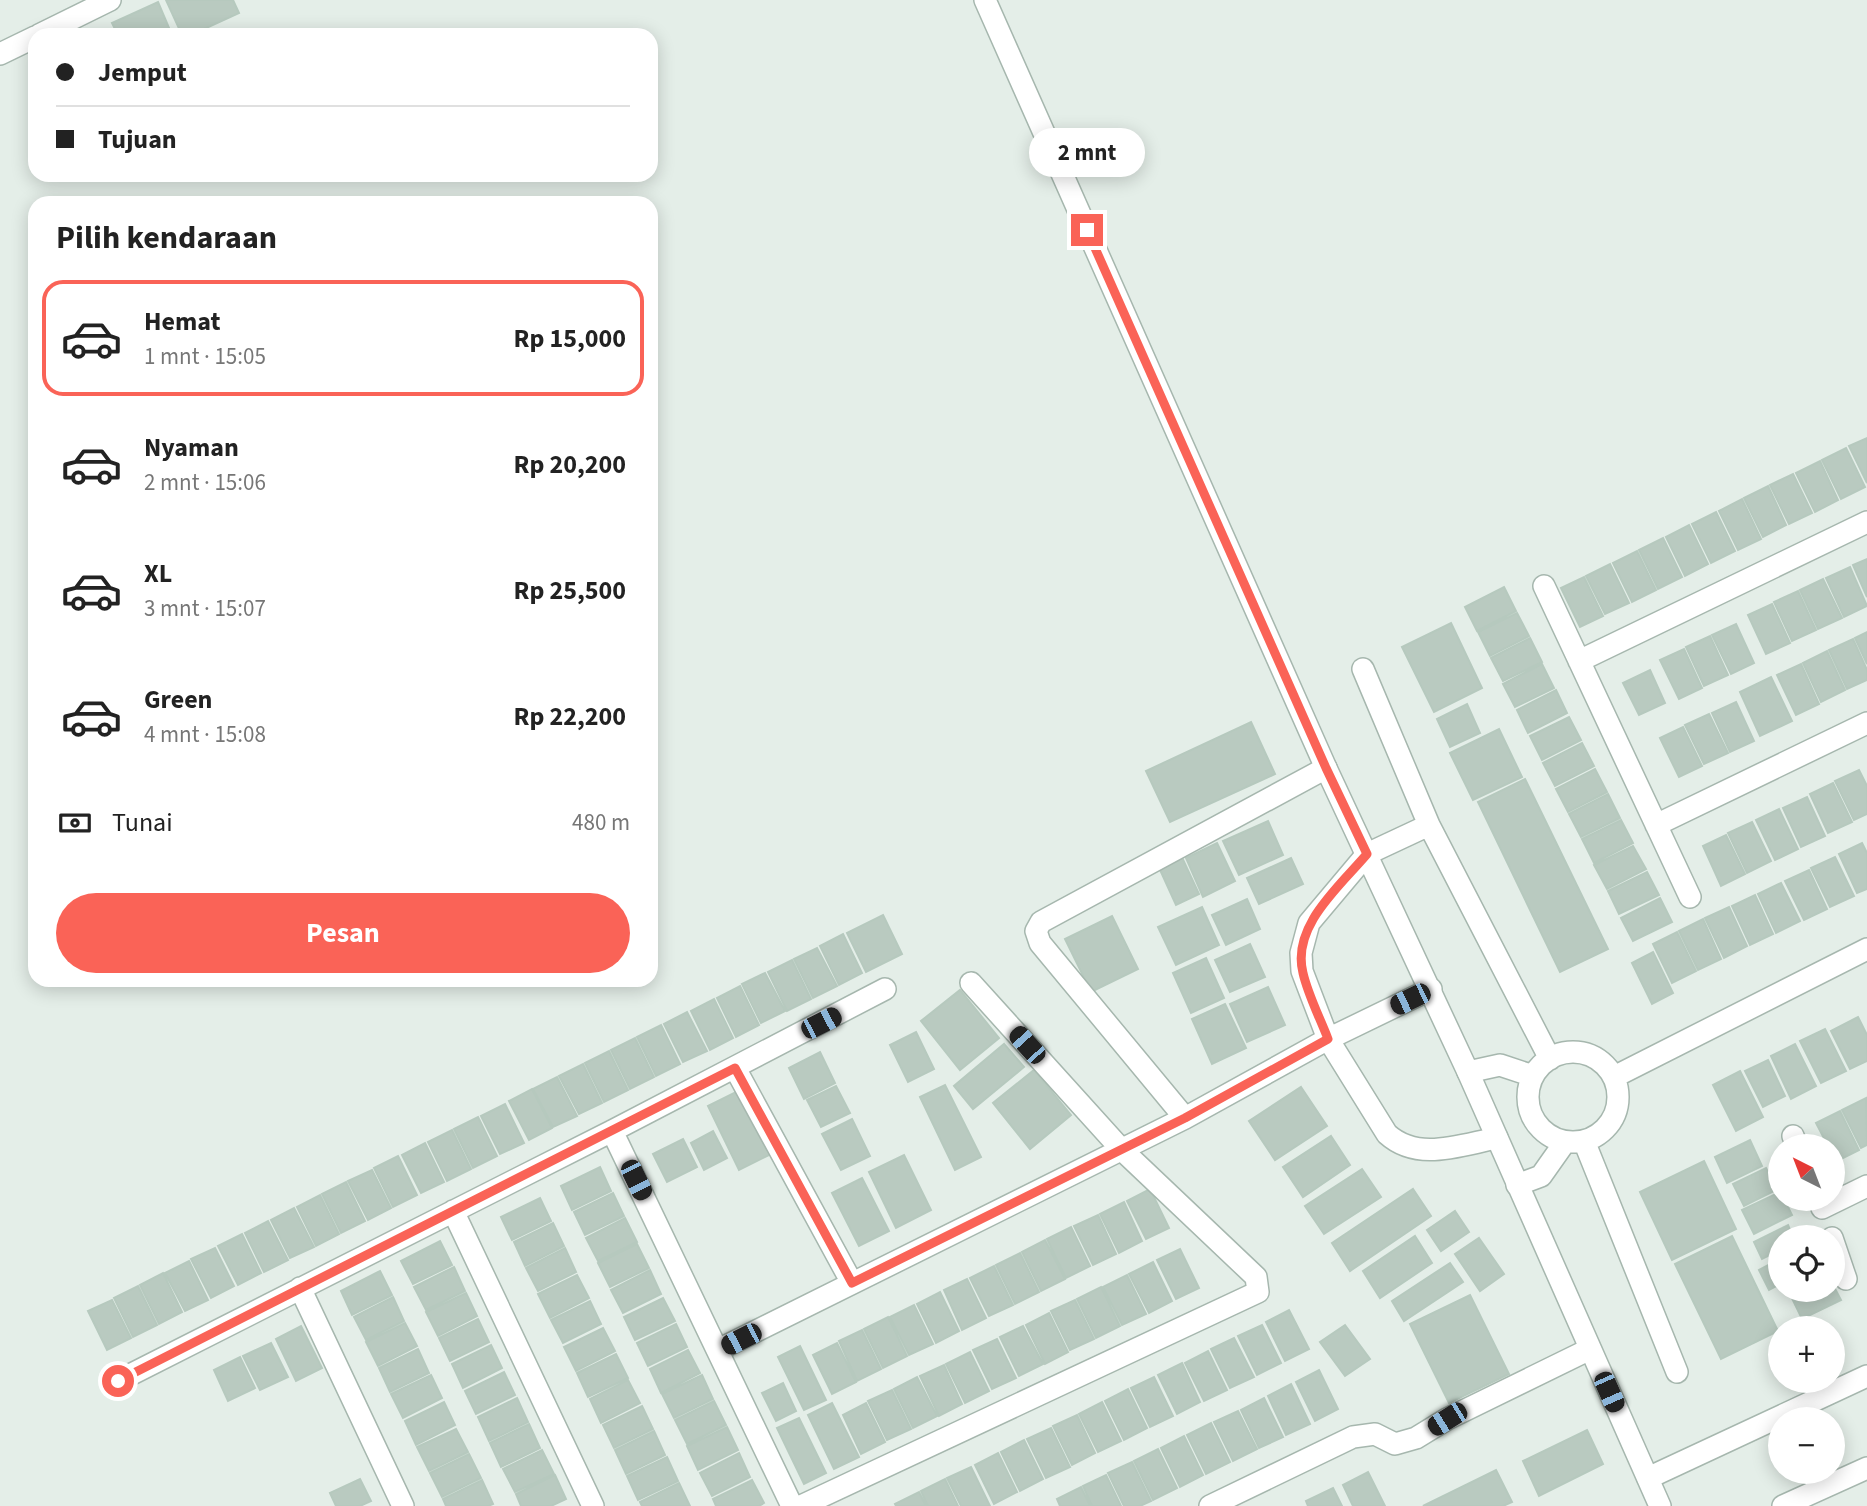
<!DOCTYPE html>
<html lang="id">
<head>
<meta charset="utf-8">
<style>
	body { margin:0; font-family:"Source Sans 3",sans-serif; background:#f6f6f6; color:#222; height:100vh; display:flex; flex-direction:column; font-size:26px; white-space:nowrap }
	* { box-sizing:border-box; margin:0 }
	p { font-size:23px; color:#767676 }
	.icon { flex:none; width:38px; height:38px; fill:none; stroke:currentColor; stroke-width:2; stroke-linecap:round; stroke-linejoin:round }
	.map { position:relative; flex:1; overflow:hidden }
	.drawer { position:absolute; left:28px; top:196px; width:630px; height:791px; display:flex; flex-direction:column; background:#fff; border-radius:21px; box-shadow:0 4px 18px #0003 }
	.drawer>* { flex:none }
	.top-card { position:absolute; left:28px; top:28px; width:630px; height:154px; border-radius:21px; box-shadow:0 4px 18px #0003; display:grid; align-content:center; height:154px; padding:0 28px; background:#fff }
	.needle { width:46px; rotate:318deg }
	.buttons { position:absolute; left:1768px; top:1134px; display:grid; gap:14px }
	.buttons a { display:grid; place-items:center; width:77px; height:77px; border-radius:50%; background:#fff; box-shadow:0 4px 18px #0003; font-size:35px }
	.end { position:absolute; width:32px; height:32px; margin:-16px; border:9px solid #fa6357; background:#fff; box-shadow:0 0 0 4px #fff }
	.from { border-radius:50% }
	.bubble { position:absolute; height:49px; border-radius:24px; background:#fff; box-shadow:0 4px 18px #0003; font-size:23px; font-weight:700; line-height:49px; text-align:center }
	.car { position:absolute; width:21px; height:42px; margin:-21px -10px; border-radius:9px; box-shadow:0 0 5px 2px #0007; background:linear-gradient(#222 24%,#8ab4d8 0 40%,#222 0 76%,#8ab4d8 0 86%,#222 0) }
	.top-card b { display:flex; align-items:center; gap:24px; height:66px; font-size:26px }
	.top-card b+b { border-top:2px solid #e0e0e0 }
	.top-card i { width:18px; height:18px; background:#222 }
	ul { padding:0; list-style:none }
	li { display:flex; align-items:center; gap:21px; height:116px; margin:0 14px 10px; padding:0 14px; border:4px solid transparent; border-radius:21px }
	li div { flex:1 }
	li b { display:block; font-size:26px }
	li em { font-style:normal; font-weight:700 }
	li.on { border-color:#fa6357 }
	li>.icon { width:63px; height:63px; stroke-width:1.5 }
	h2 { padding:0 28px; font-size:32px; line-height:84px }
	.pay { display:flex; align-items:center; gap:18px; height:77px; padding:0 28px; font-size:26px }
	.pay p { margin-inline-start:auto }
	.cta { display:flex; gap:14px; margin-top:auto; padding:14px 28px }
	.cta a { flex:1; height:80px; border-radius:42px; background:#fa6357; color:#fff; font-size:28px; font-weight:700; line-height:80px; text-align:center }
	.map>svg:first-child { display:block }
	.building { fill:#b9cac0; stroke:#b6c9be; stroke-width:2 }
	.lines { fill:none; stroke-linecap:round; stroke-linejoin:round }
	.minor-casing { stroke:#a6b7ae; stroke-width:24 }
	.tertiary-casing { stroke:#a6b7ae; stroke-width:24 }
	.minor { stroke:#fff; stroke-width:21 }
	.tertiary { stroke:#fff; stroke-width:21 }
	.route { stroke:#fa6357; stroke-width:9 }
</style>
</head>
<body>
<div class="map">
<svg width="1867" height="1506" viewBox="0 0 1867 1506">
	<rect width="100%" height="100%" fill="#e4eee8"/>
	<!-- building -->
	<path class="building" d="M166,0h67l6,13 -48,22h-9z
		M158,2l14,33h-54l-6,-12z
		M1867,438v45l-18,-37z
		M1846,448l19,39 -24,12 -19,-39z
		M1820,461l18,39 -23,12 -19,-39z
		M1793,474l19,39 -23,11 -19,-39z
		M1768,486l18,39 -23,12 -19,-39z
		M1742,499l19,40 -23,11 -19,-39z
		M1716,512l19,39 -24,12 -19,-39z
		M1689,525l19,39 -23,12 -19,-39z
		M1663,538l19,39 -24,12 -19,-39z
		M1637,551l19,39 -24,12 -19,-39z
		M1867,559v38l-14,-32z
		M1610,564l19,39 -24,11 -19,-38z
		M1850,567l17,39 -23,11 -18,-39z
		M1584,577l19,39 -23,11 -19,-39z
		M1823,579l19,39 -24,11 -18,-39z
		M1504,587l12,24 -39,20 -12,-24z
		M1798,591l18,39 -24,11 -18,-39z
		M1772,604l18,39 -24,11 -18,-39z
		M1517,613l12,23 -39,20 -12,-24z
		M1451,623l31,65 -48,24 -32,-65z
		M1736,624l18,39 -23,11 -19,-39z
		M1867,632v32l-12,-26z
		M1710,636l18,39 -24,11 -18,-39z
		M1530,638l12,24 -39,19 -12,-23z
		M1853,639l14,31v10l-20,9 -18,-39z
		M1684,649l18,39 -23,11 -19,-39z
		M1827,651l18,39 -24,12 -18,-39z
		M1542,664l12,24 -39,19 -12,-23z
		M1801,664l18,40 -23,11 -19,-40z
		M1650,670l15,33 -26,12 -16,-32z
		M1771,677l21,44 -32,15 -20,-44z
		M1556,690l11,23 -39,20 -11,-23z
		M1736,702l18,39 -24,11 -18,-39z
		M1467,704l13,29 -30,14 -13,-28z
		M1709,714l19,39 -24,11 -19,-39z
		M1569,717l12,23 -39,20 -12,-24z
		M1251,722l24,52 -105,48 -24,-51z
		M1683,727l19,39 -23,11 -19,-39z
		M1499,729l23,48 -49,23 -23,-47z
		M1582,743l12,23 -39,20 -12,-23z
		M1595,769l12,23 -39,20 -12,-23z
		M1859,770l8,16v28l-13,6 -19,-39z
		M1525,779l83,170 -48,23 -82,-170z
		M1833,783l19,39 -24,11 -18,-39z
		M1608,794l12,24 -39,19 -12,-23z
		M1807,797l18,39 -24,11 -18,-39z
		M1779,809l19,40 -23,11 -19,-40z
		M1621,820l12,23 -39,20 -12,-24z
		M1268,821l15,34 -44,20 -16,-34z
		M1752,822l19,39 -24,12 -19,-40z
		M1726,835l19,39 -24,12 -18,-40z
		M1217,843l18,38 -32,16 -17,-39z
		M1862,843l5,10v36l-10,4 -18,-39z
		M1633,846l13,23 -39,20 -13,-24z
		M1179,851l20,43 -23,11 -20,-44z
		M1835,857l19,39 -24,11 -19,-39z
		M1291,858l12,26 -44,20 -12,-26z
		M1809,870l18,39 -23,11 -19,-39z
		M1647,872l12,23 -40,19 -11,-23z
		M1781,883l19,38 -24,12 -18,-39z
		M1755,895l18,39 -23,11 -18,-39z
		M1660,898l12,24 -39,19 -12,-23z
		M1247,899l13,30 -34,16 -14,-30z
		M1202,907l17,38 -43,20 -18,-38z
		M1729,907l18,39 -23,12 -19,-40z
		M883,915l19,39 -36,18 -19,-39z
		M1112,916l26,53 -47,23 -26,-53z
		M1703,919l18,40 -23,11 -19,-39z
		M1677,932l19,39 -24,12 -19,-39z
		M843,934l19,39 -23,12 -19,-39z
		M1250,944l15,33 -35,15 -15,-32z
		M817,948l20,38 -24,12 -19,-39z
		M1653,952l20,41 -21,11 -20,-41z
		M1206,958l18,40 -33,15 -18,-40z
		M792,960l19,39 -24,12 -19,-39z
		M765,973l20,38 -24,12 -19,-39z
		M740,986l19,39 -23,12 -19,-39z
		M1268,987l17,38 -38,17 -17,-38z
		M960,990l39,48 -39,32 -39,-49z
		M714,999l19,39 -23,12 -19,-39z
		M1225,1004l21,44 -34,16 -20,-45z
		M687,1012l20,39 -24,11 -19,-38z
		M1858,1017l9,18v26l-17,8 -19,-38z
		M661,1025l19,39 -24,12 -19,-39z
		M1825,1029l21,42 -25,12 -21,-42z
		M916,1032l18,37 -26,13 -18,-37z
		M635,1038l19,39 -24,12 -19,-39z
		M1004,1044l20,23 -51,42 -19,-23z
		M1795,1044l21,42 -25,13 -20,-43z
		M609,1051l19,39 -24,12 -19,-39z
		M820,1052l15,31 -31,16 -15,-31z
		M1768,1060l17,36 -22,11 -18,-36z
		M583,1064l19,39 -23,11 -20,-38z
		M1034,1070l37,45 -41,34 -37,-46z
		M1740,1071l23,46 -27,14 -23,-46z
		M557,1077l20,39 -24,11 -20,-38z
		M945,1085l36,72 -26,13 -35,-73z
		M836,1086l14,27 -29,14 -14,-27z
		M1301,1087l26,39 -52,34 -26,-39z
		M532,1089l20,39 -23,12 -20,-39z
		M740,1090l31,64 -32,16 -31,-64z
		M1866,1098l1,47 -6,3 -19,-38z
		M505,1104l19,39 -24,11 -19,-38z
		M1840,1111l19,39 -24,12 -3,-16h-4l-12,-23z
		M478,1117l19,39 -24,12 -19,-39z
		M852,1119l18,37 -29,14 -19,-36z
		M452,1130l19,39 -24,12 -19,-39z
		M713,1131l14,27 -23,12 -13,-27z
		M1331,1136l19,29 -47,32 -20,-30z
		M683,1139l14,28 -30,15 -14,-28z
		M1750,1140l12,26 -35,17 -12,-26z
		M425,1143l19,39 -23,11 -19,-38z
		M904,1155l27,55 -35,18 -27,-56z
		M398,1156l19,39 -24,12 -19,-39z
		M1704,1161l32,68 -64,31 -32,-68z
		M600,1167l11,24 -39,19 -11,-24z
		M1766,1168l10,22 -32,16 -11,-22z
		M1362,1169l19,28 -57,37 -19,-28z
		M372,1170l19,38 -23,12 -20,-39z
		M862,1178l27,53 -30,15 -27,-53z
		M346,1182l19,39 -24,12 -19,-39z
		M1150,1189l19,39 -23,11 -19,-38z
		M1413,1189l18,27 -81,55 -18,-28z
		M1780,1192v7h4l8,16 -38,19 -12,-24z
		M613,1193l11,23 -39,19 -11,-23z
		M320,1195l19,39 -23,12 -19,-39z
		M540,1198l11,23 -39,19 -11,-23z
		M1124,1202l18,39 -23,12 -19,-39z
		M294,1208l20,39 -24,11 -19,-38z
		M1455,1211l14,21 -28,19 -14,-21z
		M1098,1215l18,39 -23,11 -19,-39z
		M625,1218l12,24 -39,19 -12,-23z
		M268,1221l20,39 -24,12 -19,-39z
		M553,1223l11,23 -39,20 -11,-24z
		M1788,1225l5,12h-13v13l-18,9 -8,-17z
		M1071,1227l19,39 -24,12 -19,-39z
		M242,1234l19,39 -23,12 -20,-39z
		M1415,1236l17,27 -52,35 -17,-27z
		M1732,1236l46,95 -57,28 -46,-95z
		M1479,1238l25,36 -24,17 -25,-37z
		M1045,1240l20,39 -24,12 -19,-39z
		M440,1241l12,24 -39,19 -12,-23z
		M637,1244l12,24 -39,19 -12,-24z
		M215,1248l19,38 -23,12 -20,-39z
		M565,1248l11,24 -38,19 -12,-23z
		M1180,1249l19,39 -23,11 -19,-39z
		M1020,1253l19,39 -24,12 -19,-39z
		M1780,1259v25l-11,6 -10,-20z
		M189,1261l19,39 -23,11 -20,-38z
		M1153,1262l19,39 -23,12 -20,-39z
		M1450,1263l13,19 -59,39 -12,-20z
		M994,1266l19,39 -24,11 -19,-38z
		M454,1267l11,24 -39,19 -12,-23z
		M650,1270l11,24 -38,19 -12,-23z
		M380,1271l12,24 -40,20 -11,-24z
		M163,1273l19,39 -23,12 -19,-39z
		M577,1275l12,23 -39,20 -12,-24z
		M1127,1275l19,39 -24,11 -19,-38z
		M967,1279l19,39 -24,12 -18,-40z
		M1832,1283l9,17 -39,19 -14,-29h44z
		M138,1286l19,39 -24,12 -19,-39z
		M1101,1287l19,39 -24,12 -19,-39z
		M940,1292l19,39 -23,12 -19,-39z
		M466,1293l11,23 -39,20 -12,-24z
		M1470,1295l39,79 -60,29 -39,-79z
		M393,1297l11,24 -38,19 -12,-23z
		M663,1298l12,23 -40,19 -11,-23z
		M112,1300l19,38 -24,12 -19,-39z
		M1075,1300l19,39 -24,11 -19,-39z
		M590,1301l11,23 -38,19 -12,-23z
		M914,1305l19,39 -24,11 -19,-38z
		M1289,1310l20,39 -24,12 -19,-39z
		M1049,1313l19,39 -23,12 -19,-39z
		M888,1317l19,39 -24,12 -19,-39z
		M478,1319l11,23 -39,19 -11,-23z
		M405,1323l12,23 -39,20 -12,-24z
		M676,1324l11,23 -39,19 -11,-23z
		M1262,1325l19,38 -24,12 -19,-39z
		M1345,1325l25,34 -25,17 -25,-34z
		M301,1326l21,42 -26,13 -20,-42z
		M1023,1326l20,38 -24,12 -19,-39z
		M603,1328l12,23 -39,20 -12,-24z
		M862,1330l19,39 -24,12 -18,-40z
		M1234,1338l20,39 -24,11 -19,-39z
		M997,1339l19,39 -24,11 -19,-39z
		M271,1343l17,34 -28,13 -17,-34z
		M837,1343l19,39 -24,12 -19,-39z
		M491,1345l11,23 -39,20 -11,-24z
		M800,1346l26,54 -22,10 -26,-53z
		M418,1349l11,24 -39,19 -11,-24z
		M688,1350l12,23 -39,20 -11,-24z
		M1208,1351l19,39 -23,11 -19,-38z
		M970,1352l19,39 -24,12 -19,-39z
		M616,1354l12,24 -40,19 -11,-24z
		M240,1357l15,31 -27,13 -14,-31z
		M1182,1363l18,39 -23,12 -19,-39z
		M944,1365l18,39 -23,12 -19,-40z
		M1319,1370l19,39 -23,12 -19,-39z
		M504,1372l11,23 -39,19 -11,-23z
		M431,1375l11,23 -39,20 -12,-24z
		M702,1375l11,24 -39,19 -12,-24z
		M917,1377l20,39 -24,12 -19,-39z
		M1154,1377l19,39 -23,11 -19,-39z
		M628,1380l12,23 -39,20 -11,-24z
		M783,1383l13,28 -20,10 -14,-28z
		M1291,1384l19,40 -24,11 -18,-39z
		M1128,1389l19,39 -23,12 -19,-39z
		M892,1390l19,39 -24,11 -19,-39z
		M517,1398l11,24 -39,19 -11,-24z
		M1264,1398l19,39 -24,11 -18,-38z
		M714,1401l12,24 -39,19 -12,-24z
		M444,1402l11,23 -39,20 -11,-24z
		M1102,1402l19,39 -23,11 -19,-38z
		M832,1403l27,54 -25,12 -26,-54z
		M866,1403l19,39 -24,12 -18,-39z
		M642,1406l11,23 -39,19 -11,-23z
		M1238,1411l19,38 -24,12 -19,-39z
		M1077,1415l18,38 -23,12 -19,-39z
		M799,1418l27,55 -22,11 -27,-56z
		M1211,1423l19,39 -24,12 -19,-39z
		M529,1424l11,24 -39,19 -11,-24z
		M727,1427l11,23 -40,20 -11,-24z
		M1051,1428l19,39 -24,11 -19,-39z
		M456,1429l12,23 -39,19 -12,-24z
		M1587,1430l16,34 -64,32 -16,-35z
		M654,1431l11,24 -39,19 -11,-24z
		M1184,1436l19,39 -23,12 -19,-39z
		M1024,1440l19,39 -23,12 -19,-39z
		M1158,1449l19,39 -24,12 -19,-39z
		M542,1450l12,24 -39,18 -12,-23z
		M739,1453l11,24 -38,19 -12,-23z
		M998,1453l19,39 -23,12 -19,-39z
		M469,1454l12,24 -39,19 -12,-24z
		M667,1457l11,24 -40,19 -11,-24z
		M1132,1462l19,39 -11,5h-16l-16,-33z
		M971,1467l19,39h-29l-14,-28z
		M1496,1470l16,32 -9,4h-80z
		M1368,1472l17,34h-32l-10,-21z
		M555,1475l11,24 -15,7h-30l-5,-12z
		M1106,1475l15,31h-29l-9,-20z
		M360,1479l11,22 -11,5h-24l-6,-13z
		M945,1479l13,27h-30l-7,-15z
		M482,1480l11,24 -5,2h-42l-3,-7z
		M752,1480l12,23 -5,3h-43l-3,-7z
		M679,1483l11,23h-48l-2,-4z
		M1081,1487l9,19h-30l-3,-7z
		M1333,1488l9,18h-34l-2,-5z
		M919,1492l7,14h-30l-1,-2z"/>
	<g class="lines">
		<defs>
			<path id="minor" d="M39,35l71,-35
				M0,54l35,-17
				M1544,586l146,311
				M1579,661l288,-139
				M1363,669l66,156 121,234
				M1429,825l-62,29 -58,69 -8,30 1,18 26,68 59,95c31,28 73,11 110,4
				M1656,825l211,-102
				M1528 1097a45 45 0 1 1 90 0a45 45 0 1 1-90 0Z
				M735,1068l117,215
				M1468,1072l32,-7 33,11
				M1614,1077l253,-128
				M1185,1118l-145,-175 -4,-12 5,-9 285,-154
				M612,1131l180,375
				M1793,1136l4,10
				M1584,1141l93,231
				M1517,1185l24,-9 24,-34
				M1822,1208l45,-22
				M453,1211l140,295
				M1832,1238l14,41
				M300,1288l103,218
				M718,1350l467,-232 143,-79 103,-50
				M118,1381l494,-250 273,-142
				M1648,1478l219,-102
				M801,1506l457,-214 -2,-15 -135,-128 -150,-166
				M1210,1506l143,-69 22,-3 20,10 21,-6 31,-19 143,-70
				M1783,1506l84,-38"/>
			<path id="tertiary" d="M985,0l341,768 142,304 192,434"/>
		</defs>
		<!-- minor casing -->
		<use href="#minor" class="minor-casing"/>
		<!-- tertiary casing -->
		<use href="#tertiary" class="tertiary-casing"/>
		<!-- minor -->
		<use href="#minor" class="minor"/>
		<!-- tertiary -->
		<use href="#tertiary" class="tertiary"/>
	</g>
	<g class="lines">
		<!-- route -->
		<path class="route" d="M118,1381l617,-313 117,215 333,-165 143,-79c-8,-21 -20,-44 -25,-66 -12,-47 37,-87 64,-119l-41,-86 -239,-538"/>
	</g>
</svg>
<div class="buttons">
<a><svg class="needle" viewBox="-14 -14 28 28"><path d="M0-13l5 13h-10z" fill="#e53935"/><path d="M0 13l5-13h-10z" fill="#767676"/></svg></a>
<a><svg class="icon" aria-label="locate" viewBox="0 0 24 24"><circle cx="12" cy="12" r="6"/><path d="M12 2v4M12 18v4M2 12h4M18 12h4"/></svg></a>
<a>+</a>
<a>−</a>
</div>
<i class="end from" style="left:118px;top:1381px"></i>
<i class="end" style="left:1087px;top:230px"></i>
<div class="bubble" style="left:1029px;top:128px;width:116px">2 mnt</div>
<i class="car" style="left:1410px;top:999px;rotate:244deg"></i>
<i class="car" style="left:821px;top:1023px;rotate:63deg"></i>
<i class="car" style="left:1027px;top:1045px;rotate:318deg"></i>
<i class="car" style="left:636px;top:1180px;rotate:154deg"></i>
<i class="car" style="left:741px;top:1339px;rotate:243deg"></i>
<i class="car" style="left:1609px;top:1392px;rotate:156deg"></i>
<i class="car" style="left:1447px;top:1419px;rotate:238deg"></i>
<div class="top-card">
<b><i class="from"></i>Jemput</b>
<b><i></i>Tujuan</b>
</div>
<section class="drawer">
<h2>Pilih kendaraan</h2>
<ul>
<li class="on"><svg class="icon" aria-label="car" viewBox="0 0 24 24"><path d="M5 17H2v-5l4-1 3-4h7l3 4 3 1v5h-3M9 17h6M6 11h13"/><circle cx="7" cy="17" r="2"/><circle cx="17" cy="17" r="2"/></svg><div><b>Hemat</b><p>1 mnt · 15:05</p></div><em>Rp 15,000</em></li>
<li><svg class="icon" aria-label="car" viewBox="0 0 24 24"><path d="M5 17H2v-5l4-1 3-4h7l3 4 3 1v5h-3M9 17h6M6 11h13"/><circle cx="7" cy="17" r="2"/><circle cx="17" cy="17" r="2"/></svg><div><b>Nyaman</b><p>2 mnt · 15:06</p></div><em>Rp 20,200</em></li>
<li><svg class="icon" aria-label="car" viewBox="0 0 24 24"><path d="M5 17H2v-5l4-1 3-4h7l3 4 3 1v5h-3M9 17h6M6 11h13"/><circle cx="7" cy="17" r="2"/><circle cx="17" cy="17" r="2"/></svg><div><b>XL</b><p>3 mnt · 15:07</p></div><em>Rp 25,500</em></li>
<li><svg class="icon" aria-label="car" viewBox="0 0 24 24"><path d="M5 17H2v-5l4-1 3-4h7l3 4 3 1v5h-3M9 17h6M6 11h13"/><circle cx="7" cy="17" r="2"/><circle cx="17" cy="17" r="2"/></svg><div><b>Green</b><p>4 mnt · 15:08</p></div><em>Rp 22,200</em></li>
</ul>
<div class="pay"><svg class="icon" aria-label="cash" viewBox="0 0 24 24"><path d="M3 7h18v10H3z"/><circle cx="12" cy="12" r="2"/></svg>Tunai<p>480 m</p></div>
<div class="cta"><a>Pesan</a></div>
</section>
</div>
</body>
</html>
